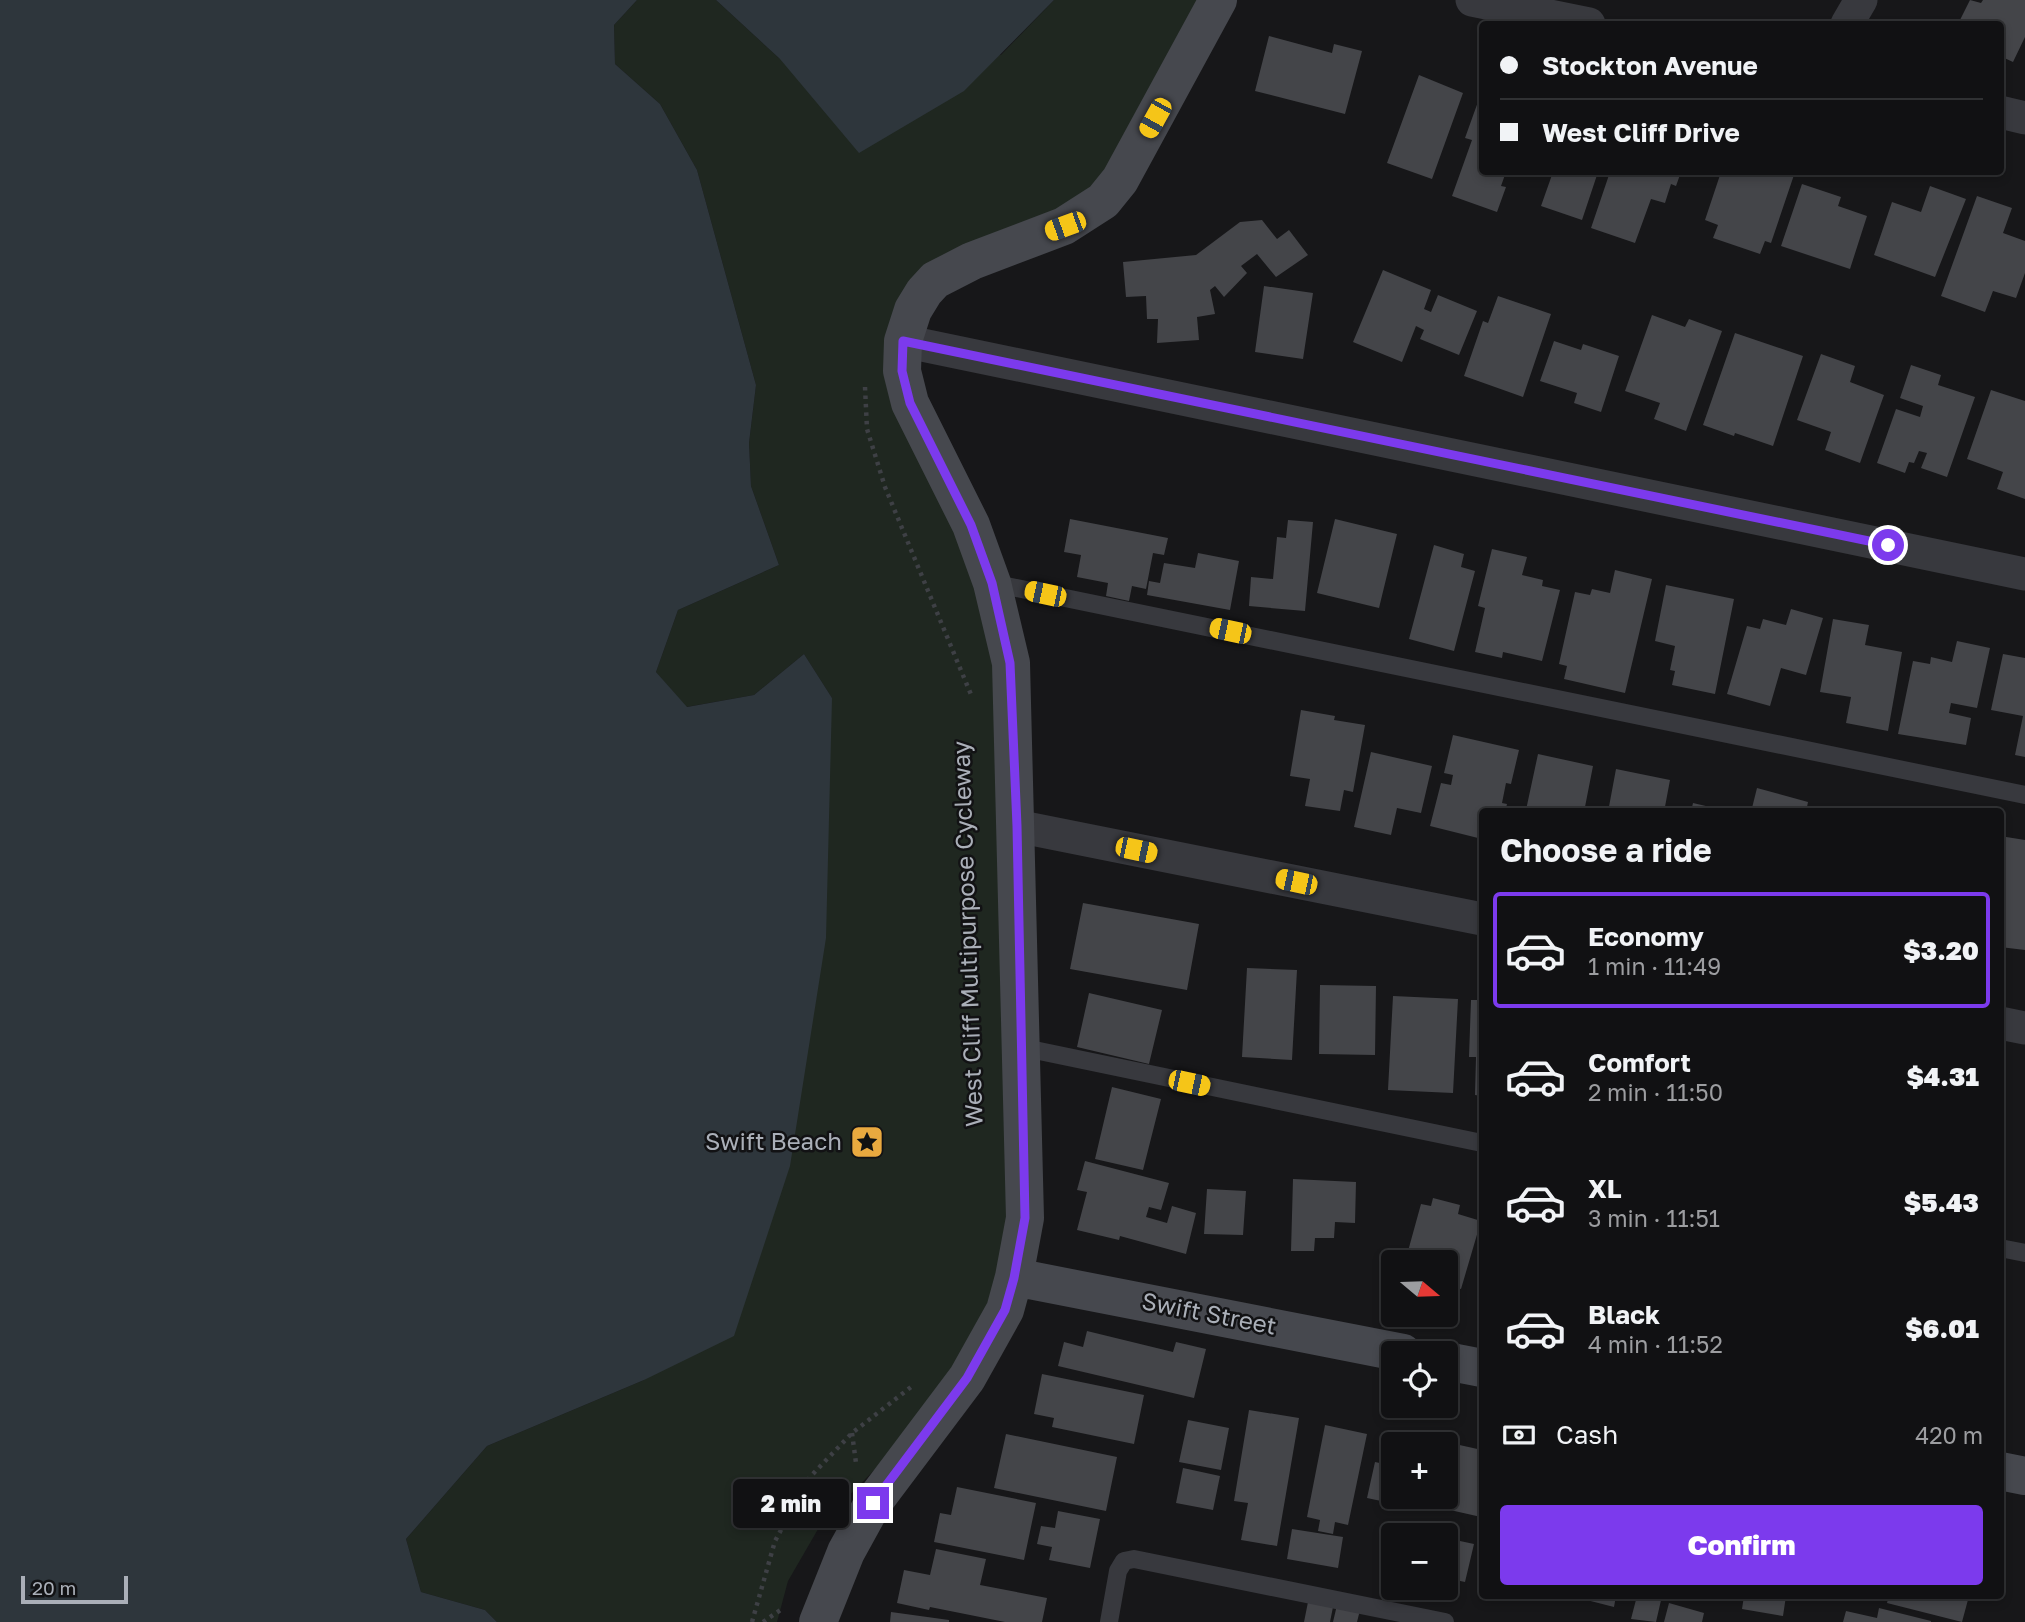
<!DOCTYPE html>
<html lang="en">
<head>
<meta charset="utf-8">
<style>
	body { margin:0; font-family:"Golos Text",sans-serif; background:#1a1a1c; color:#f1f3f6; height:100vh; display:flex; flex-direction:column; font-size:26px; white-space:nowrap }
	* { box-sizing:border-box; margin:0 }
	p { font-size:23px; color:#9c9da0 }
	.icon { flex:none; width:38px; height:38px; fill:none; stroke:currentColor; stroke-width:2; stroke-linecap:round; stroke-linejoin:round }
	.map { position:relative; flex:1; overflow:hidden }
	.details { position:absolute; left:1479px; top:808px; width:525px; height:791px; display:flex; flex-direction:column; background:#111113; border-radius:7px; box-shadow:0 4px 10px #0003,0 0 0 2px #303133 }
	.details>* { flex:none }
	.top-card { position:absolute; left:1479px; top:21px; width:525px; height:154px; border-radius:7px; box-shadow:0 4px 10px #0003,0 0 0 2px #303133; display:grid; align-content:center; height:154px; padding:0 21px; background:#111113 }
	.needle { width:46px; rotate:109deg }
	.controls { position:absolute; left:1381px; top:1250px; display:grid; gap:14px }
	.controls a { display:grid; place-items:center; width:77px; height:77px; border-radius:7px; background:#111113; box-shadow:0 4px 10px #0003,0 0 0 2px #303133; font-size:35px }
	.scale { position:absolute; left:21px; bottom:18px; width:107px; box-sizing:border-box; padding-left:7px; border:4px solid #aaafb8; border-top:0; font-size:19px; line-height:24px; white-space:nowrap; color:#aaafb8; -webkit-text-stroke:5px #121214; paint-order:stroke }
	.end { position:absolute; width:32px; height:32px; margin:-16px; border:9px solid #7c3aed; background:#fff; box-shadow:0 0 0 4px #fff }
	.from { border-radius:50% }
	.bubble { position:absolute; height:49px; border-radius:7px; background:#111113; box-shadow:0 4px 10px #0003,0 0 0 2px #303133; font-size:23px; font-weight:800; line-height:49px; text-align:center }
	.car { position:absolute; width:21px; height:42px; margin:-21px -10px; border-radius:9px; box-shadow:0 0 5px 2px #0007; background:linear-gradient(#f5c518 24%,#345 0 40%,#f5c518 0 76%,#345 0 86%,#f5c518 0) }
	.top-card b { display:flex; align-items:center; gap:24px; height:66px; font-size:26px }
	.top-card b+b { border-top:2px solid #303133 }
	.top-card i { width:18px; height:18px; background:#f1f3f6 }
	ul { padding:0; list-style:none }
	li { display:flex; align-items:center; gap:21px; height:116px; margin:0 14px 10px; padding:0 7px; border:4px solid transparent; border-radius:7px }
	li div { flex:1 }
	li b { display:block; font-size:26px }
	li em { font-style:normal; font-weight:800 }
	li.selected { border-color:#7c3aed }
	li>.icon { width:63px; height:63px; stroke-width:1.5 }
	h2 { padding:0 21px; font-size:32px; line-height:84px }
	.pay { display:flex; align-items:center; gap:18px; height:77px; padding:0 21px; font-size:26px }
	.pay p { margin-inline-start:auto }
	.button { display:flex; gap:14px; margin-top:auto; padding:14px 21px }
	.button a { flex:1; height:80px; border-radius:7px; background:#7c3aed; color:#fff; font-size:28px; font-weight:800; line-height:80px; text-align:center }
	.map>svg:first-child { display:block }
	.green { fill:#1f2720 }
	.water { fill:#2e363c }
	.building { fill:#444549 }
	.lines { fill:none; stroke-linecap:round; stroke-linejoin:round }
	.path { stroke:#3e4045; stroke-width:4.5; stroke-dasharray:3.5 5; stroke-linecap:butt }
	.lane { stroke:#38393e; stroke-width:18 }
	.street { stroke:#38393e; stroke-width:33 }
	.secondary { stroke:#46484e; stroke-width:38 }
	.route { stroke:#7c3aed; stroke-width:9 }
	.labels { text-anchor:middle; stroke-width:5; stroke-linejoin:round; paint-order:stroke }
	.street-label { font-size:24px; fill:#aaafb8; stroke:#121214 }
	.poi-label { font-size:24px; fill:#aaafb8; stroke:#121214; text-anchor:end }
</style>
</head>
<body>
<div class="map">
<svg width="2025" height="1622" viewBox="0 0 2025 1622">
	<rect width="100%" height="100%" fill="#171719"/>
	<!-- green -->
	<path class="green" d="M637,0h79l64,59 221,-4 53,-55h161l-95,172 -175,106 -54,56 99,253 25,584 -18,114 -29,65 -83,109 -64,65 -33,57 -11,41h-280l-12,-12 -64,-18 -15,-53 81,-93 157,-66 188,-682 -28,-44 -50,41 -68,12 -30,-35 22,-62 101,-45 -28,-79 -2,-43 7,-58 -59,-215 -37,-66 -45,-40 -1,-39z"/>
	<!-- water -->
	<path class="water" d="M0,0h637l-23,25 1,39 45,40 37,66 59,215 -7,58 2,43 28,79 -101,45 -22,62 31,35 67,-12 50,-41 28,44 -6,240 -36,228 -56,170 -90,44 -157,66 -81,93 15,53 64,18 12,12h-497z
		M716,0h338l-90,91 -105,62 -79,-94z"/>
	<!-- building -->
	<path class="building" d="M1970,0l11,3 2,-3h42v37l-12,25 -13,-6v-32h-42z
		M1269,36l63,17 2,-9 28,7 -17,63 -90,-23z
		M1419,75l44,18 -31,86 -45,-16z
		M1479,99l3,1v72h24l-5,14 5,1 -9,25 -45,-16 20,-56 -7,-2z
		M1553,172h45l-16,48 -41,-14z
		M1610,172h71l-5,14 -5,-2 -6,19 -14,-4 -16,44 -44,-15z
		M1721,172l22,1v-1h52l-24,71 -6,-2 -5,13 -47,-16 5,-13 -13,-5z
		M1802,184l39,13 -3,9 29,10 -17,53 -69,-23z
		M1930,186l36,13 -31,78 -61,-22 18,-53 29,10z
		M1977,196l35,12 -9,25 22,8v32l-9,25 -23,-7 -8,21 -44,-16z
		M1262,220l15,19 12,-9 19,25 -32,22 -19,-23 -16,12 6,7 -23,24 -9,-11 -5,4 5,24 -18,3 2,23 -42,3 1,-24h-11l-1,-23 -20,1 -3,-35 73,-7 44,-33z
		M1383,270l48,20 -7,19 7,3 7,-17 39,16 -18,44 -39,-16 4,-9 -8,-4 -14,36 -49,-20z
		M1264,286l49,7 -10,66 -48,-7z
		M1498,296l53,18 -28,83 -59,-21 19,-55 5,2z
		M1652,315l33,12 4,-8 33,12 -36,100 -32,-12 6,-16 -35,-12z
		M1735,333l68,23 -30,90 -38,-13 -1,3 -31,-11z
		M1554,341l27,9 2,-6 36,12 -18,56 -27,-9 3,-10 -37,-12z
		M1821,354l34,12 -5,16 34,13 -24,68 -35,-13 6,-18 -34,-12z
		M1911,365l30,10 -3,10 37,12 -28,80 -26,-9 6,-15 -8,-2 -5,12 -5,-1 -4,11 -28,-10 19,-54 24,8 3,-11 -23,-8z
		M1991,390l34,11v98l-28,-10 6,-17 -36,-13z
		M1070,519l98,19 -4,17 -11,-2 -7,36 -14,-3 -3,15 -23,-5 2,-13 -31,-6 4,-22 -17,-3z
		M1335,519l62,15 -18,74 -62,-15z
		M1288,520l25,2 -8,89 -56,-5 2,-29 22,2 4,-42 9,1z
		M1434,545l30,9 -3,13 14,4 -21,80 -45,-12z
		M1492,549l35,8 -5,18 21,5 -1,6 18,4 -18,71 -39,-9 -1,6 -27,-6 10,-44 -7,-2z
		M1198,553l41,8 -9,49 -83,-15 2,-14 11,2 4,-20 31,5z
		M1615,570l37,9 -27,114 -61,-14 3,-13 -8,-2 16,-72 15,3 2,-6 18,4z
		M1666,585l68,14 -19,95 -43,-9 3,-14 -5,-1 5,-24 -20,-5z
		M1791,609l32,9 -17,57 -25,-7 -11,38 -43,-12 20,-68 13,3 3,-10 23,6z
		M1833,619l36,6 -4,20 37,7 -14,79 -42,-8 5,-26 -31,-5z
		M1957,641l33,7 -13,60 -26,-5 -2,10 22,5 -5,27 -68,-11 15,-73 17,3 1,-7 21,5z
		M2003,654l22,4v99l-10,-2 8,-39 -32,-6z
		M1301,710l34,6 -1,4 31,5 -12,67 -9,-2 -4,21 -35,-5 5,-27 -20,-3z
		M1453,735l66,15 -8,34 -5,-1 -4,20 5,1 -2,8h-23v27l-52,-13 11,-43 10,2 2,-10 -9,-2z
		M1371,752l61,14 -11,47 -24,-5 -6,27 -37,-8z
		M1538,754l55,12 -9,46h-66l1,-3 7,1z
		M1616,769l54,11 -6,32h-56z
		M1757,788l51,14 -2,10h-55z
		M1693,803l34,8v1h-36z
		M2000,836l25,4v110l-25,-3z
		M1083,903l116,21 -12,66 -117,-21z
		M1247,968l50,2 -5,90 -50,-3z
		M1320,985l56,1 -1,69 -56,-1z
		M1089,993l73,17 -13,54 -72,-17z
		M1393,996l65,3 -5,94 -65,-3z
		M1471,1000h11v96l-7,-1 1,-38h-7z
		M1112,1087l49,12 -18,71 -48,-11z
		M2000,1104h5l-1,73h-4z
		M1085,1161l84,22 -8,27 -12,-3 -3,10 21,6 5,-17 24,7 -10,41 -66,-18 -1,4 -42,-10 10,-38 -10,-2z
		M1293,1179l63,3 -1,41 -20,-1 -1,16h-19l-1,13h-23z
		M1207,1189l39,2 -3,44 -39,-1z
		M1433,1198l27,7 -2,9 23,7 -20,68 -15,-4v-23h-41l16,-58 10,2z
		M1087,1331l86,21 3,-10 30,7 -12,49 -136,-32 6,-24 19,5z
		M1042,1374l102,21 -10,49 -82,-17 2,-9 -20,-4z
		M1249,1410l50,8 -22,128 -36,-6 7,-37 -14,-2z
		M1188,1420l41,8 -8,42 -42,-8z
		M1325,1425l42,9 -19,91 -13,-3 -2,12 -15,-3 2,-11 -13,-3z
		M1396,1430l33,7 -1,7h-35z
		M1006,1434l111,23 -11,54 -112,-23z
		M1446,1442l36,8 -1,67 -53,-12 2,-9h16z
		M1392,1450l1,46h23l-2,12 -47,-10 8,-36 14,3z
		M1183,1468l37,8 -7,34 -37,-7z
		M957,1487l79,16 -12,57 -90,-18 6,-29 11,2z
		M1058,1511l42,8 -10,49 -41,-8 3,-13 -15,-3 4,-18 14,2z
		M1292,1529l51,8 -5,31 -51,-9z
		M1446,1538l28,6 -9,38 -19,-4z
		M936,1549l50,10 -6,26 67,13 -5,24h-37l-75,-15 -1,3 -32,-7 7,-33 26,5z
		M1571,1596h45l-2,11z
		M1637,1596h25l-6,26 -25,-3z
		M1744,1596h42l-3,20 -41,-7z
		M1881,1596h88l-7,26 -75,-19 1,-4z
		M1308,1602l25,5 -3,15h-26z
		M1669,1603l35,10 -2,9h-38z
		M1337,1605l23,5 -3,12h-24z
		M1879,1608l52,13v1h-88l3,-11 31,7z
		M891,1612l58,8v2h-59z"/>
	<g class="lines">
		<!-- path -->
		<path class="path" d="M865,387l2,42 18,58 87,210
			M852,1433l4,30
			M752,1622l23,-81 35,-64 42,-44 59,-46
			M763,1622l19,-13"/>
		<!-- lane -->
		<path class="lane" d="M992,583l1033,212
			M1020,1047l462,96
			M2000,1248l25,5
			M1109,1622l9,-51 6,-10 10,-2 311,63"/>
		<!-- street -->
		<path class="street" d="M1472,0l117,24
			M1847,24l14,-24
			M2000,112l25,6
			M903,341l1122,233
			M1016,826l466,93
			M2000,1023l25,5"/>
		<!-- secondary -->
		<path class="secondary" d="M1014,1277l389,76
			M1446,1361l36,7
			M2000,1471l25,5
			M818,1622l28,-70 27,-49 94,-125 38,-68 9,-33 11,-59 -14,-555 -19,-80 -21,-58 -61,-122 -8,-32 1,-30 10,-31 11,-18 11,-12 37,-19 92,-35 39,-25 17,-21 98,-180"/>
	</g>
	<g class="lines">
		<!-- route -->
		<path class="route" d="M873,1503l94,-125 38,-68 9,-32 11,-60 -8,-392 -7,-163 -18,-80 -21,-58 -61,-122 -8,-32 1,-30 985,204"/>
	</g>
	<!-- icons -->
	<defs>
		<symbol id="sight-square" viewBox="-11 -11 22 22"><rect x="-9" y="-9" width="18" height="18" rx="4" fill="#e9a93f" stroke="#121214"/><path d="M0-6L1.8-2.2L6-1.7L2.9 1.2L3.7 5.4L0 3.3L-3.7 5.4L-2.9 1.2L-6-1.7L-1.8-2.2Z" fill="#111"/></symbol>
	</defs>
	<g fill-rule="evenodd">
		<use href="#sight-square" x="848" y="1123" width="38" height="38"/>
	</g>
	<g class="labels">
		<!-- street labels -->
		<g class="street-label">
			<text transform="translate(968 934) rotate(-92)" y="8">West Cliff Multipurpose Cycleway</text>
			<text transform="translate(1209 1314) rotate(11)" y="8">Swift Street</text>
		</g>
		<!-- poi labels -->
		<g class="poi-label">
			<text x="842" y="1150">Swift Beach</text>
		</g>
	</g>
</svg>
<div class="controls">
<a><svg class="needle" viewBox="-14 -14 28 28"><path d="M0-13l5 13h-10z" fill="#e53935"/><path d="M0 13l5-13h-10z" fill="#9c9da0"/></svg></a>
<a><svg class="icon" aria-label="locate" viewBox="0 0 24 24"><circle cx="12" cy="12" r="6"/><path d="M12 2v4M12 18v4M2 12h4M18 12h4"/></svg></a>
<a>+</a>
<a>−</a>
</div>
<div class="scale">20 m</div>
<i class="end from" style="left:1888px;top:545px"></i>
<i class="end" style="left:873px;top:1503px"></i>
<div class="bubble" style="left:733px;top:1479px;width:116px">2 min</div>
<i class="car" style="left:1155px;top:118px;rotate:209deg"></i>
<i class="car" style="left:1065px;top:226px;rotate:250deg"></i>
<i class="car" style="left:1045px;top:594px;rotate:282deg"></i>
<i class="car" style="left:1230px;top:631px;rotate:282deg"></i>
<i class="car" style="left:1136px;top:850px;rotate:102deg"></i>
<i class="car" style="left:1296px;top:882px;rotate:282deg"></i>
<i class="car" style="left:1189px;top:1083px;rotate:102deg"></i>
<div class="top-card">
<b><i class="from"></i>Stockton Avenue</b>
<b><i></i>West Cliff Drive</b>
</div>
<section class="details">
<h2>Choose a ride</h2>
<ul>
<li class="selected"><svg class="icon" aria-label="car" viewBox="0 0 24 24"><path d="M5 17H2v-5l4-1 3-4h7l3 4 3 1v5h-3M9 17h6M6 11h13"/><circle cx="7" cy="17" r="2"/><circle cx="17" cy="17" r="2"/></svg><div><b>Economy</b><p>1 min · 11:49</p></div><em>$3.20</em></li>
<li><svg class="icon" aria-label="car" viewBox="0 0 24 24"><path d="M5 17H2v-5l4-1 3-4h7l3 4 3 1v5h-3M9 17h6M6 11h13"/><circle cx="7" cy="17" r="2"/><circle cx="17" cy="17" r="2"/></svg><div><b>Comfort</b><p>2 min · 11:50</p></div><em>$4.31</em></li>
<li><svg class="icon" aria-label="car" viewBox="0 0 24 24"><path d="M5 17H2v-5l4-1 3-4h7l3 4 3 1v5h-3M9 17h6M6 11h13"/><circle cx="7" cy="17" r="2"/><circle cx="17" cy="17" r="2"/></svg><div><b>XL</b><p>3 min · 11:51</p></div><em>$5.43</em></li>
<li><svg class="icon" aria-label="car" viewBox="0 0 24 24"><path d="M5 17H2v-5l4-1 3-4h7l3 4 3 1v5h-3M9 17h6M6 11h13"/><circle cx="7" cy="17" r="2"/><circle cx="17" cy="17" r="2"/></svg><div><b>Black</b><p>4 min · 11:52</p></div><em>$6.01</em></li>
</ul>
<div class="pay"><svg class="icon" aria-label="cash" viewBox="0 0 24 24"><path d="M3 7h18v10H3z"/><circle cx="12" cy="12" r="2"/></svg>Cash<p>420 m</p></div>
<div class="button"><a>Confirm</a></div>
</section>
</div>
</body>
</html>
